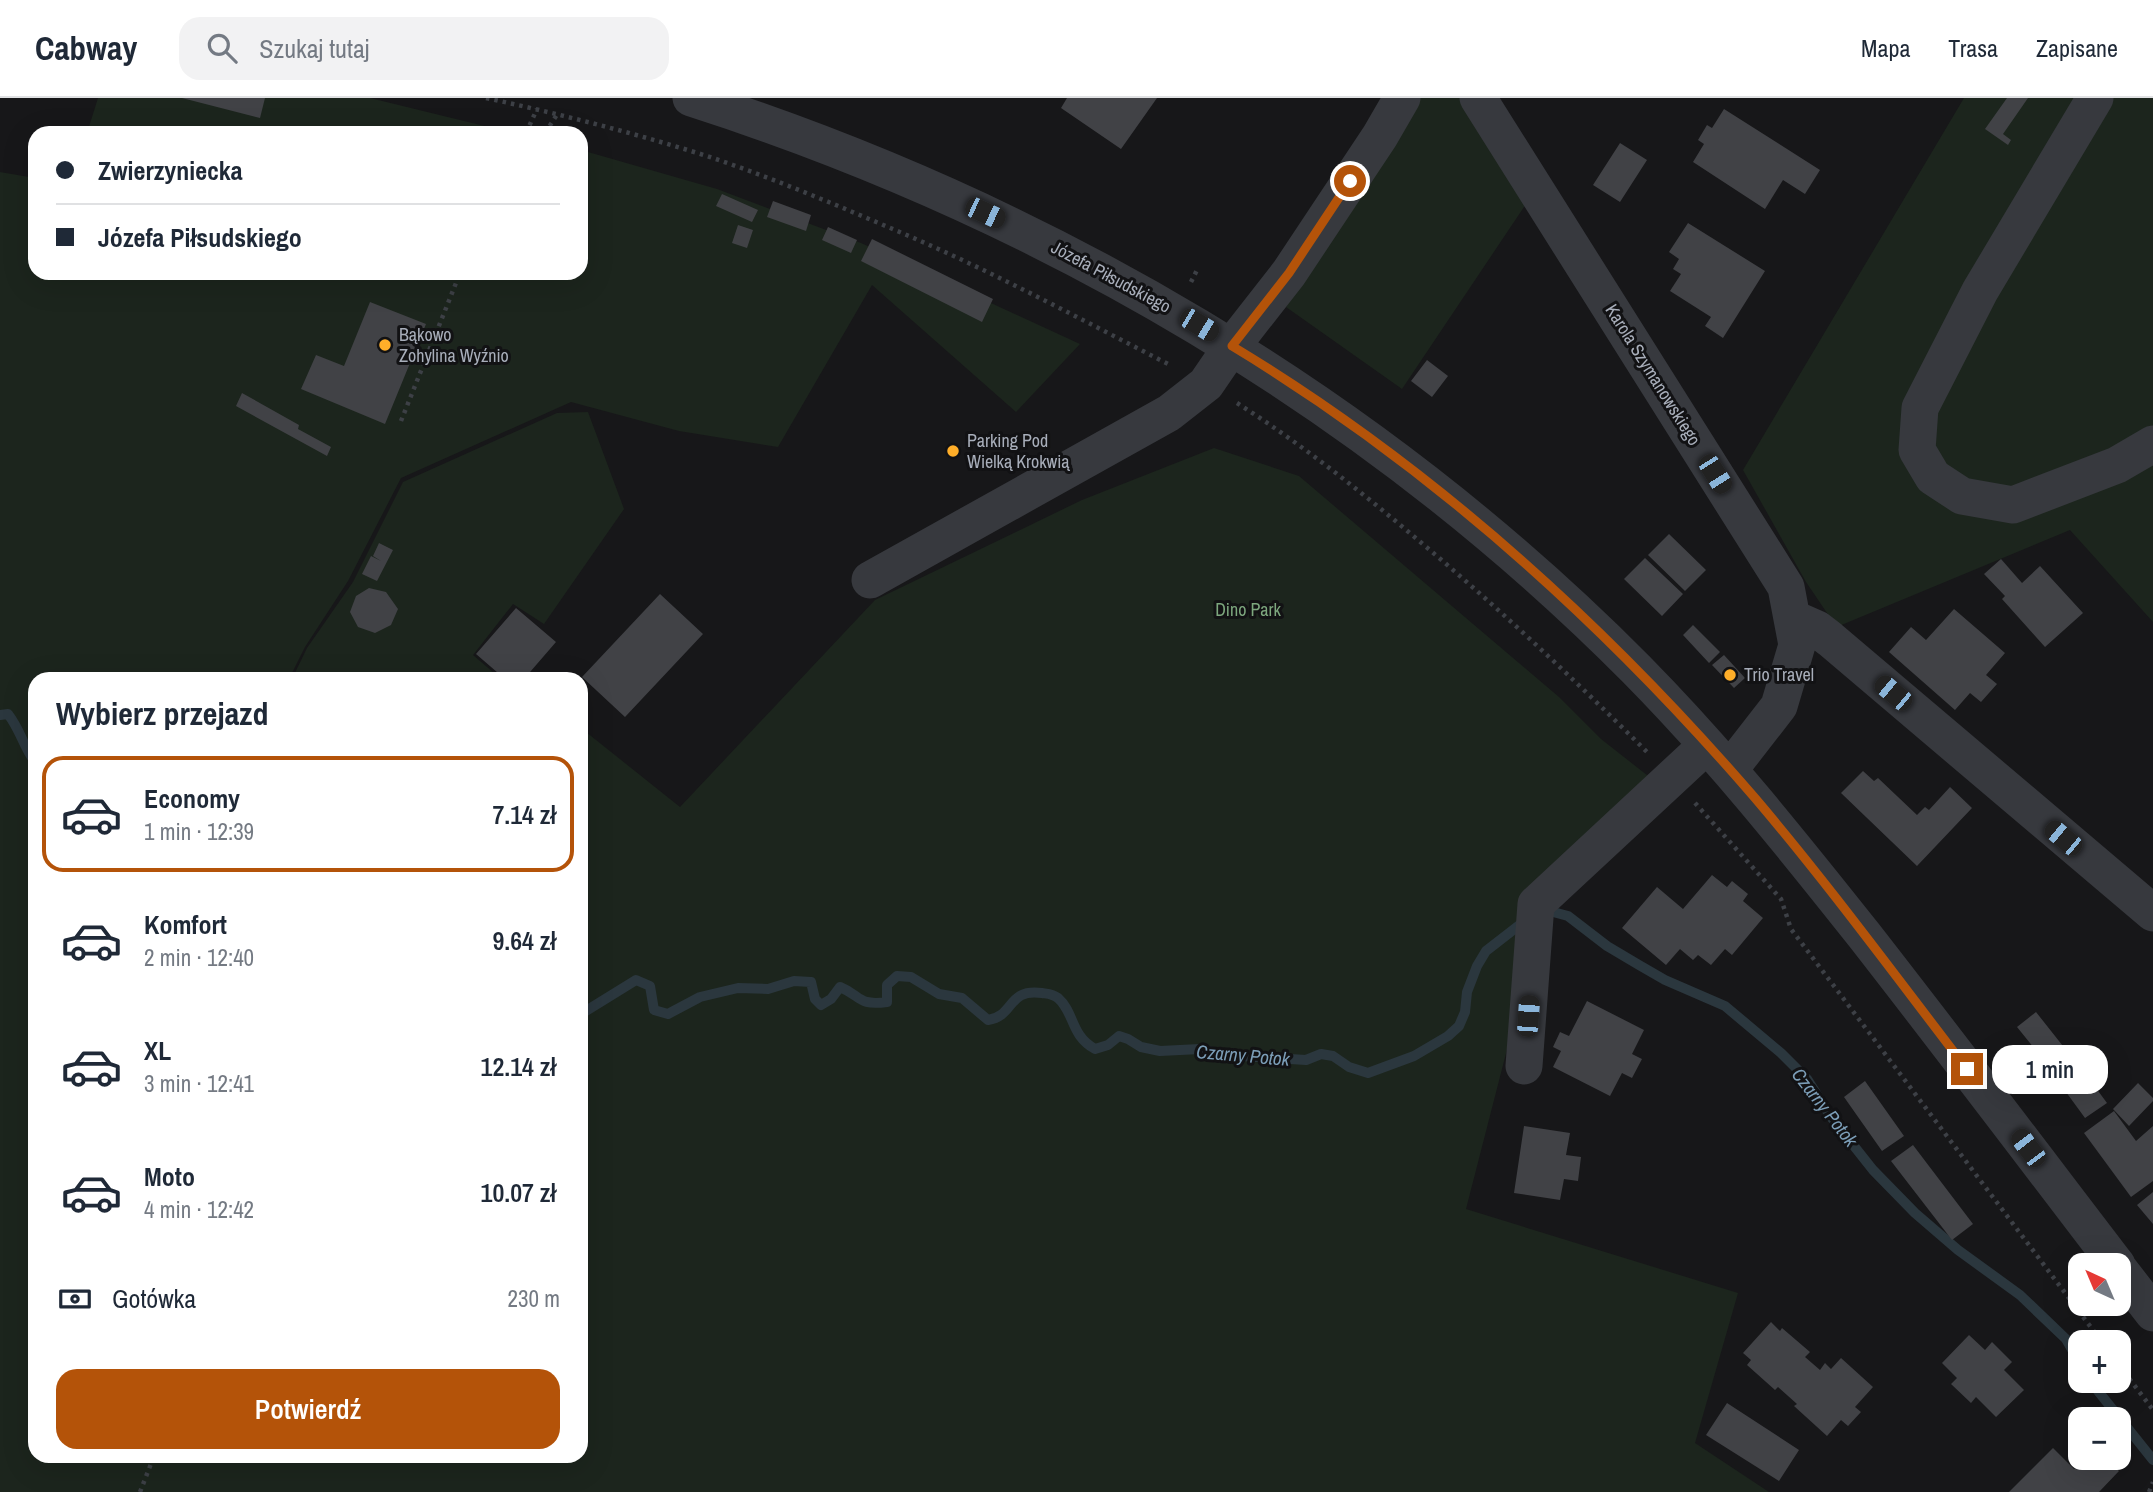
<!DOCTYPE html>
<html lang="pl">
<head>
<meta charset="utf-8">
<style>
	body { margin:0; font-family:"Archivo Narrow",sans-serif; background:#f2f2f3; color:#1f2937; height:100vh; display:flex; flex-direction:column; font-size:26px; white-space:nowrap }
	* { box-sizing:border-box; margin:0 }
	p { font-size:23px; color:#747a83 }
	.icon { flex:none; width:38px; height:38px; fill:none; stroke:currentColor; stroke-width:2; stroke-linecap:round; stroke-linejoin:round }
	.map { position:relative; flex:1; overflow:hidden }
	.details { position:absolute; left:28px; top:574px; width:560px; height:791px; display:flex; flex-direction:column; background:#fff; border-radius:21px; box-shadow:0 7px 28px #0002 }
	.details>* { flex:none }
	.banner { position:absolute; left:28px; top:28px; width:560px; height:154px; border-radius:21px; box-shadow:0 7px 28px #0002; display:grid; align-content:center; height:154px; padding:0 28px; background:#fff }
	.needle { width:46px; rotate:316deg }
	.controls { position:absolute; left:2068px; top:1155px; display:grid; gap:14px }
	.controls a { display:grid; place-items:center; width:63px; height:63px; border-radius:14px; background:#fff; box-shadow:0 7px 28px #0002; font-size:35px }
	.end { position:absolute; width:32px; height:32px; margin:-16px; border:9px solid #b45309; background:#fff; box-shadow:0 0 0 4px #fff }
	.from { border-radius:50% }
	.bubble { position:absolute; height:49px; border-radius:21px; background:#fff; box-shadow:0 7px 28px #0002; font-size:23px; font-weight:600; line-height:49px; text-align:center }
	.car { position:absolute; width:21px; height:42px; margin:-21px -10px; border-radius:9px; box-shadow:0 0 5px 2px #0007; background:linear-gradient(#222 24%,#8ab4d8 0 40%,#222 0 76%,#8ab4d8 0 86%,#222 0) }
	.banner b { display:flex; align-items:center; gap:24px; height:66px; font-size:26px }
	.banner b+b { border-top:2px solid #e0e1e3 }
	.banner i { width:18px; height:18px; background:#1f2937 }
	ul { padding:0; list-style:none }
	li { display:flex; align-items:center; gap:21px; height:116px; margin:0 14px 10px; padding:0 14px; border:4px solid transparent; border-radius:21px }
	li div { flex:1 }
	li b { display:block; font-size:26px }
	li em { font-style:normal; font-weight:600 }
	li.selected { border-color:#b45309 }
	li>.icon { width:63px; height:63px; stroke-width:1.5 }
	h2 { padding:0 28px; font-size:32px; line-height:84px }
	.pay { display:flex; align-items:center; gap:18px; height:77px; padding:0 28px; font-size:26px }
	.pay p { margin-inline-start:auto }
	.action { display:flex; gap:14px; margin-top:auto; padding:14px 28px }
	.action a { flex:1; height:80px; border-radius:21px; background:#b45309; color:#fff; font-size:28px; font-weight:600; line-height:80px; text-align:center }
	header { display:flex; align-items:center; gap:42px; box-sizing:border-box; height:98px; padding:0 35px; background:#fff; border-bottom:2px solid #e0e1e3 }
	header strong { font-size:33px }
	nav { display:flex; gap:38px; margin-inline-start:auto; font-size:24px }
	.search { width:490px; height:63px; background:#f2f2f3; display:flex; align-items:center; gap:18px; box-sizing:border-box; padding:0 24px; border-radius:21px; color:#747a83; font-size:26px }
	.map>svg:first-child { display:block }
	.green { fill:#1c251d }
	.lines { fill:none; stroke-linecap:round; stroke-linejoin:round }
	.stream { stroke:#2b373e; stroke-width:10 }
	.building { fill:#414246 }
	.path { stroke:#3d4046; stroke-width:4.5; stroke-dasharray:3.5 5; stroke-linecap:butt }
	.minor { stroke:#37393e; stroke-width:37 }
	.route { stroke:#b45309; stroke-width:9 }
	.poi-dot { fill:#ffae29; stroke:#121214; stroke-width:2.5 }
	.labels { text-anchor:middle; stroke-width:6; stroke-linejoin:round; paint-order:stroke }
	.street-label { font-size:18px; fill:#a8aeba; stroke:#121214 }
	.poi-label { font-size:18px; fill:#a8aeba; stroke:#121214; text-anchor:start }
	.park-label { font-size:18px; fill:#7da77e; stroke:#121214 }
	.water-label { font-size:19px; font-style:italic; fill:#7c9eb8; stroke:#121214 }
</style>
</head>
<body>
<header>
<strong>Cabway</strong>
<div class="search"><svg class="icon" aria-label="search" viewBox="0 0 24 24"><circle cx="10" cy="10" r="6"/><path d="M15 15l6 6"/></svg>Szukaj tutaj</div>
<nav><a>Mapa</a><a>Trasa</a><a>Zapisane</a></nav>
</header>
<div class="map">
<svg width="2153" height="1394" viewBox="0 0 2153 1394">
	<rect width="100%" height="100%" fill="#171719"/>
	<!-- green -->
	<path class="green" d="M98,0h272l143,35h-426z
		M1401,0h61l64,106 -124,185 -116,-82z
		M1964,0h189v524l-83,-92 -231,96 -12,-13 -21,-31 -63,-112z
		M581,52l136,39 144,54 219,101 -64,68 -144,-127 -94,162 -99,-16 -108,-29 -170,76 -53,103 -43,66 -16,32h-254v777h546v-728l99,79 195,-207 207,-100 132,-52 85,28 260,221 42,42 65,51 -127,135 -73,284 272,84 -43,150 74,49h-1769v-1320l35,6v95h546z
		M588,314l36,97 -80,115 -31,-20 -40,51 28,24h-209l15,-31 46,-66 50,-100 154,-69z"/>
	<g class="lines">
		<!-- stream -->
		<path class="stream" d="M0,617l8,-1c13,17 15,32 27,48
			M1542,811l26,7 39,30 32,19 26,15 60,26 56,47 26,26 24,38 42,53 42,43 43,37 62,45 46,44 15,26
			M581,916l55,-34 14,6 4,24 14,4 32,-17 38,-9 30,1 26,-8 17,1 4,17 6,6 10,-6 9,-12c22,9 17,19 47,15v-17l10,-9 14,1 28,17 23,4 26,22c27,-4 19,-32 54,-27 7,1 11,1 16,5 17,15 12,37 37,51l13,-4 11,-9 9,3 13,8 19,4 40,-2 26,6 80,5 15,-6 12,2 16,11 19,6 46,-17 34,-20 11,-10 6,-14 2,-20 10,-26 9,-15 40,-31
			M2090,1283l63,79"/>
	</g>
	<!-- building -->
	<path class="building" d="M182,0h83l-5,20z
		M1067,0h90l-36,51 -60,-41z
		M2007,0h21l-25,36 8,6 -3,5 -23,-16z
		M1724,11l96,61 -15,24 -22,-14 -18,29 -72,-47 11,-18 -6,-4 9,-15 5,3z
		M1620,45l27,17 -27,42 -27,-17z
		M722,96l36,16 -6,12 -36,-16z
		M773,103l38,14 -5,16 -39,-14z
		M1688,125l77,48 -42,67 -18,-12 6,-9 -41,-26 11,-17 -8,-5 6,-10 -10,-7z
		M738,127l15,5 -6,18 -15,-5z
		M828,129l29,13 -6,13 -29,-13z
		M872,141l121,60 -11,23 -121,-61z
		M370,204l56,22 -41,100 -84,-35 15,-34 28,11z
		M1427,262l21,16 -16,21 -21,-16z
		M242,295l57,32 -1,4 33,18 -4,9 -91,-50z
		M1669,436l37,36 -21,21 -37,-36z
		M379,445l14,7 -16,31 -15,-7 9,-18 10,5 -8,-5z
		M1645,460l38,36 -21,22 -38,-37z
		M2001,461l21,24 18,-17 43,47 -38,34 -43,-48 3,-3 -21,-22z
		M369,490l17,4 12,17 -7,16 -16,8 -17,-6 -8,-15 6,-16z
		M660,496l43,40 -78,83 -43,-40z
		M516,510l40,34 -32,37h-19l-29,-25z
		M1954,511l51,44 -19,22 11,9 -16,18 -11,-9 -15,17 -66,-58 22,-25 15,13z
		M1693,527l27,27 -11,11 -26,-28z
		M1724,557l21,23 -11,10 -22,-23z
		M1863,673l11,10 4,-3 39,37 8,-8 4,3 21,-23 22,21 -55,58 -76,-73z
		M1712,777l15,12 5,-6 16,13 -5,7 20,17 -31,37 -7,-6 -14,16 -13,-10 -5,5 -13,-11 -14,16 -44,-37 35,-41 26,22z
		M1587,903l57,29 -12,24 10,5 -10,19 -10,-5 -12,23 -57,-29 8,-16 -8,-4 7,-15 9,4z
		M2036,914l38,48 -18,15 -39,-48z
		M2076,963l31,42 -22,15 -30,-41z
		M1865,983l39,55 -22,15 -38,-54z
		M2138,985l15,15v3l-24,25 -16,-17z
		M2114,1013l22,30 17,-15v55l-22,16 -47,-64z
		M1524,1028l46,7 -4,22 15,2 -3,24 -14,-2 -4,21 -46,-7z
		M1913,1047l60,79 -21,16 -61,-79z
		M2153,1094v32l-16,-19z
		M1771,1224l9,9 2,-3 28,24 -5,5 15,13 5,-7 6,6 10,-11 32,29 -18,20 6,5 -13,14 -7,-6 -14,16 -33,-30 3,-2 -19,-17 -3,3 -28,-25 4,-5 -8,-7z
		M1969,1237l16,15 7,-8 20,20 -8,8 20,20 -28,27 -20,-20 -5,6 -20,-19 6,-6 -15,-15z
		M1727,1305l72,47 -20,31 -73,-46z
		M2053,1350l21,21 12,-11h20l13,13 -20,21h-90z"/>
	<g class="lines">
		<!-- path -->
		<path class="path" d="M486,0c74,16 148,35 221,58 63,21 127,48 188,74 95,40 185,89 277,136
			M526,35l11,-24
			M545,35l13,-20
			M1191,184l6,-12
			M1237,305c69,44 132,95 194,148 75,64 147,132 217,202
			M401,323l59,-148
			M1695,705l86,96 10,30 311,413
			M2119,1267l34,45
			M140,1394l14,-36
			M2149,1394l4,-10"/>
		<!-- minor -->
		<path class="minor" d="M691,0c355,114 682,306 945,571 83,84 155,174 228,266 85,109 169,220 253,330
			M1478,0l308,489 11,58 -18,61 -49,63
			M2095,0l-115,193 -60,117 -3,42 16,27 29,19 51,9 104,-40 36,-21
			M870,482l299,-167 37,-29 26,-38 57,-73 91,-137 22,-38
			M1792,520l25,11 13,10 323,274
			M1524,968l12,-162 171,-159
			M2119,1171l34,44"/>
	</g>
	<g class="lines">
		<!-- route -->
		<path class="route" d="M1350,83l-61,92 -57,73c197,119 373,278 523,452 74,87 142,180 212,271"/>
	</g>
	<!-- markers -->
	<g class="poi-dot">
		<circle cx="385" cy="247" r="7"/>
		<circle cx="953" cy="353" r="7"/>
		<circle cx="1730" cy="577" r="7"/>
	</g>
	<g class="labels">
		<!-- street labels -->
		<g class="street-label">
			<text transform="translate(1111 179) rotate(28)" y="6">Józefa Piłsudskiego</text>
			<text transform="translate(1653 277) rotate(58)" y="6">Karola Szymanowskiego</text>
		</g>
		<!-- poi labels -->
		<g class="poi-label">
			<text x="399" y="243">Bąkowo<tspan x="399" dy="21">Zohylina Wyźnio</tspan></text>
			<text x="967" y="349">Parking Pod<tspan x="967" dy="21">Wielką Krokwią</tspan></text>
			<text x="1744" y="583">Trio Travel</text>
		</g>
		<!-- park labels -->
		<g class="park-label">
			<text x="1248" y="518">Dino Park</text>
		</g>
		<!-- water labels -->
		<g class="water-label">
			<text transform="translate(1243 957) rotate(5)" y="7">Czarny Potok</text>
			<text transform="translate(1825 1009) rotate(52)" y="7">Czarny Potok</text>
		</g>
	</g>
</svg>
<div class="controls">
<a><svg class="needle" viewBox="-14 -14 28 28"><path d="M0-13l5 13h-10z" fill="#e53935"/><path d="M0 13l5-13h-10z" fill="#747a83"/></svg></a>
<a>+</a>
<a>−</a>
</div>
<i class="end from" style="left:1350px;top:83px"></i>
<i class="end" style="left:1967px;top:971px"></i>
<div class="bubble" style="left:1992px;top:947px;width:116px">1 min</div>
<i class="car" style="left:985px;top:115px;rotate:115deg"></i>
<i class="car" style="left:1199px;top:227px;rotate:121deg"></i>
<i class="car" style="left:1715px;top:376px;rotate:148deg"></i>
<i class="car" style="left:1893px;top:595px;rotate:310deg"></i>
<i class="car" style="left:2063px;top:740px;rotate:310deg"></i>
<i class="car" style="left:1528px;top:918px;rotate:4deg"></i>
<i class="car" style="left:2028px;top:1050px;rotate:323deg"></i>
<div class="banner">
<b><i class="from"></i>Zwierzyniecka</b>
<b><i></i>Józefa Piłsudskiego</b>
</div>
<section class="details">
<h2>Wybierz przejazd</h2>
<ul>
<li class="selected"><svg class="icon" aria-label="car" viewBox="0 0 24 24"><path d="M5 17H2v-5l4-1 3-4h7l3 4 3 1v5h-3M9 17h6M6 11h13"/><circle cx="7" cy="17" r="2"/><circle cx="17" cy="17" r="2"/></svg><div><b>Economy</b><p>1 min · 12:39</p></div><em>7.14 zł</em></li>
<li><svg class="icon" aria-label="car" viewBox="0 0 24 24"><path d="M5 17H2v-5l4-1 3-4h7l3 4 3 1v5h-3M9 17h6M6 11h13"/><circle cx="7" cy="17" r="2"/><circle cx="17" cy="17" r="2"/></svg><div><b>Komfort</b><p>2 min · 12:40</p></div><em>9.64 zł</em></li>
<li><svg class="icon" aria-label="car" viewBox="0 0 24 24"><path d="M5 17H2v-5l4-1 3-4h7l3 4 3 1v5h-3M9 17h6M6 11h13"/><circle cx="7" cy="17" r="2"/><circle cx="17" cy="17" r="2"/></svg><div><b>XL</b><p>3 min · 12:41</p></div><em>12.14 zł</em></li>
<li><svg class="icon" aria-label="car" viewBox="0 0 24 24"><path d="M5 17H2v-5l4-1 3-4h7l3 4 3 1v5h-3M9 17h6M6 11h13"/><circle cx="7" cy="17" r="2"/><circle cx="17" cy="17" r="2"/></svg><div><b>Moto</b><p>4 min · 12:42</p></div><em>10.07 zł</em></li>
</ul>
<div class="pay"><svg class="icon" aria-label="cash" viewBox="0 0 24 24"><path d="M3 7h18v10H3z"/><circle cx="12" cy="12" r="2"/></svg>Gotówka<p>230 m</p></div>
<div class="action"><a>Potwierdź</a></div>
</section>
</div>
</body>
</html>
